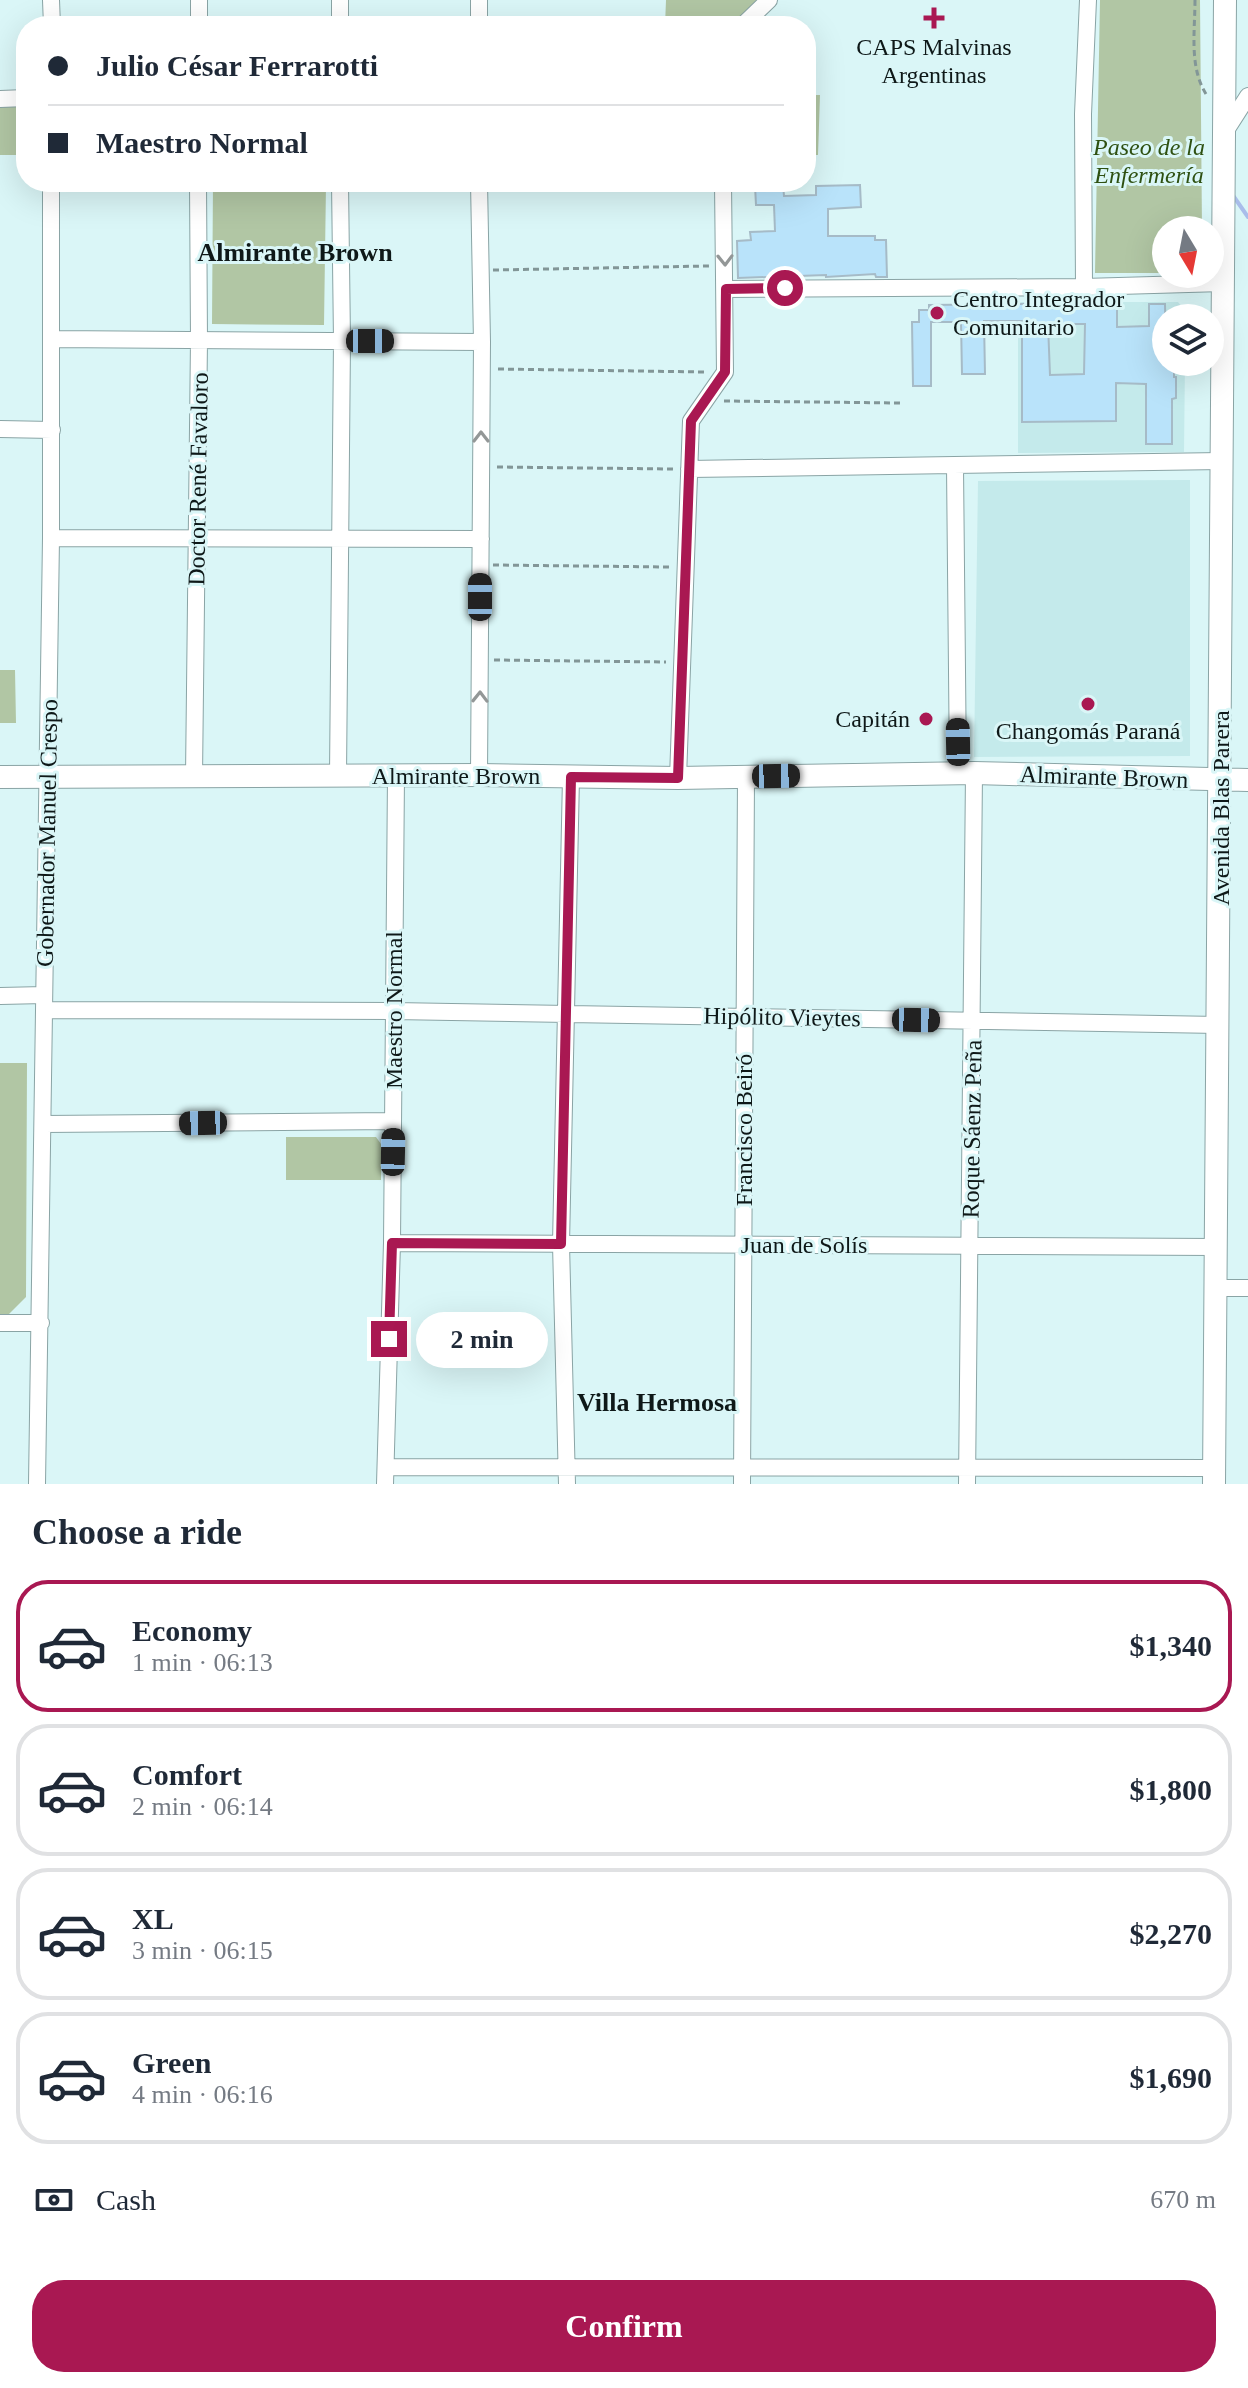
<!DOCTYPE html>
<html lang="en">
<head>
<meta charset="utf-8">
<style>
	body { margin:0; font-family:Georgia,serif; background:#f6f6f7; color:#1f2937; height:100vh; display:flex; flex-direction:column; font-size:30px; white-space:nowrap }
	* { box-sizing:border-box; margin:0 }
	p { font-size:26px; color:#747a83 }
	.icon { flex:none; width:44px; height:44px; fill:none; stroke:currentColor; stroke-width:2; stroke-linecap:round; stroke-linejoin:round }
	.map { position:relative; height:1484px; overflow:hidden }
	.sheet { display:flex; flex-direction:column; background:#fff; flex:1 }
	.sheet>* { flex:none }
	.hud { position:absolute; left:16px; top:16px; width:800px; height:176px; border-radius:32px; box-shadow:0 8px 32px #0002; display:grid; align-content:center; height:176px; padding:0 32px; background:#fff }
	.needle { width:52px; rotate:170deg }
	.buttons { position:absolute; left:1152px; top:216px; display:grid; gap:16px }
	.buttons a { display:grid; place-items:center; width:72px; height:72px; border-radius:50%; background:#fff; box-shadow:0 8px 32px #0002; font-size:40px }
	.end { position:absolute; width:36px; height:36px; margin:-18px; border:10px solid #a91852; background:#fff; box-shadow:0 0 0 4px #fff }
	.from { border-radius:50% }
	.bubble { position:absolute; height:56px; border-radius:28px; background:#fff; box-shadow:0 8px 32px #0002; font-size:26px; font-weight:600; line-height:56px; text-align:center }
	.car { position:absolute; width:24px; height:48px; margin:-24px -12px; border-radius:10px; box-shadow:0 0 6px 2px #0007; background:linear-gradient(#222 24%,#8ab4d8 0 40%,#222 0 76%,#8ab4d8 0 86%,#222 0) }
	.hud b { display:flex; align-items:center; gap:28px; height:76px; font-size:30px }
	.hud b+b { border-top:2px solid #e0e1e3 }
	.hud i { width:20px; height:20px; background:#1f2937 }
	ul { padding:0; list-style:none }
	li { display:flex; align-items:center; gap:24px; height:132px; margin:0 16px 12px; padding:0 16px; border:4px solid #e0e1e3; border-radius:32px }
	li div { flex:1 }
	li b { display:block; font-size:30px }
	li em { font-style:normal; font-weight:600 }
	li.on { border-color:#a91852 }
	li>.icon { width:72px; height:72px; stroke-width:1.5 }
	h2 { padding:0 32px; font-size:36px; line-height:96px }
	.pay { display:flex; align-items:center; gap:20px; height:88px; padding:0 32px; font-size:30px }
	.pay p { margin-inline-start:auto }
	.action { display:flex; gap:16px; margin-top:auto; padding:16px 32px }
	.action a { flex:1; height:92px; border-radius:32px; background:#a91852; color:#fff; font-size:32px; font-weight:600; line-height:92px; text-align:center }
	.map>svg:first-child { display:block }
	.built { fill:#c4eaeb }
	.green { fill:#b1c6a4 }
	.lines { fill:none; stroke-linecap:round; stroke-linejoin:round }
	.stream { stroke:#a9bdea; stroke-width:4 }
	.building { fill:#b9e3fa; stroke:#a6bbc7; stroke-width:2; fill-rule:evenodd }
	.minor-casing { stroke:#8aa4a5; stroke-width:18 }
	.secondary-casing { stroke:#8aa4a5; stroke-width:24 }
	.path { stroke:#829697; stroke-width:3; stroke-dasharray:6 4; stroke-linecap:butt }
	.minor { stroke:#fff; stroke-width:16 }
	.secondary { stroke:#fff; stroke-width:22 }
	.oneway { stroke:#939797 }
	.route { stroke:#a91852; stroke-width:10 }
	.poi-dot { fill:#a91852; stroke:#daf6f7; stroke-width:3 }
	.labels { text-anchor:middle; stroke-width:6; stroke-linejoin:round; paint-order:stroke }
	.poi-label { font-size:24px; fill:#0e1818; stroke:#daf6f7 }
	.park-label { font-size:24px; font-style:italic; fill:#2e5011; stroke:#daf6f7 }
	.street-label { font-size:24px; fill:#0e1818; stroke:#daf6f7 }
	.neighbourhood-label { font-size:26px; font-weight:bold; fill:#0e1818; stroke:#daf6f7 }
</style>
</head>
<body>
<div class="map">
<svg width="1248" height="1484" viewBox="0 0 1248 1484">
	<rect width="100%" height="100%" fill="#daf6f7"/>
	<!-- built -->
	<path class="built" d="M1018,302h160l7,9v7h-19v44h19l-1,90 -166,1z
		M1190,480v276l-216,1 4,-276z"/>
	<!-- green -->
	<path class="green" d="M666,0h103l-27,26h-77z
		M1100,0h100l2,230h-36v43h-71z
		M806,95h14l-2,60h-12z
		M26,98v57h-26v-56z
		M213,182l113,3 -2,140 -112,-1z
		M0,670h15l1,53h-16z
		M0,1063h27l-1,234 -17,17h-9z
		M286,1137h90l5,7v36h-95z"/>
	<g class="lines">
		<!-- stream -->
		<path class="stream" d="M1232,194l16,23"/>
	</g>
	<!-- building -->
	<path class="building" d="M783,184l1,12 32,-1v-9l44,-1 1,22 -33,2v27h47v4h11l1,37h-11l-1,-3 -49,3v-2l-88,3 -1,-37 14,-1 -1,-8 25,-1 -1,-26h-18l-1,-19z
		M1117,303v24l32,-1v-22h16l1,58h8v15h2v21l-4,1v45h-26v-60l-30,-1v38l-94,1v-101h-38l1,53h-23l-1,-52h-30v64h-18l-1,-64h7v-12h10v-5zM1048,324h37l-1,50 -34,1z"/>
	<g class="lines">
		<defs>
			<path id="minor" d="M51,0l1,26
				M479,0v26
				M199,26v-26
				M340,26v-26
				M742,26l27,-26
				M0,99l26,-1
				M1225,132l23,-36
				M1084,287l-1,-173 5,-114
				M726,289l358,-2 139,-4
				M53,339l429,3
				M0,429l52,1
				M955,466l3,307
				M689,469l533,-8
				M51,538l430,1
				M479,775l3,-433 -3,-160
				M338,776l4,-435 -2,-159
				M194,777l5,-437 -1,-158
				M678,778l13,-357 34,-49 -2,-190
				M0,996l44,-1
				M45,1010l349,1 825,14
				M44,1124l349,-3
				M392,1243l824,4
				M1215,1288h33
				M0,1323h41
				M386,1467l828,1
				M37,1484l14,-946v-356
				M385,1484l7,-241 4,-468
				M567,1484l-6,-240 10,-467
				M742,1484l4,-707
				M967,1484l7,-711"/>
			<path id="secondary" d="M0,777l479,-2 199,3 296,-5 274,7
				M1214,1484l11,-1484"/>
		</defs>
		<!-- minor casing -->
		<use href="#minor" class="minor-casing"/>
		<!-- secondary casing -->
		<use href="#secondary" class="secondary-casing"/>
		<!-- path -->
		<path class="path" d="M1195,0c0,31 -6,67 11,94
			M493,270l216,-4
			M498,369l208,3
			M724,401l177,2
			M497,467l176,2
			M493,565l176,2
			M494,660l172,2"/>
		<!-- minor -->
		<use href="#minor" class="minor"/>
		<!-- secondary -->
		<use href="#secondary" class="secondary"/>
	</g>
	<!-- one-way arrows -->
	<defs><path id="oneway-chevron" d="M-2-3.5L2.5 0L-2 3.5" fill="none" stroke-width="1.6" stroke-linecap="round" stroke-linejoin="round" transform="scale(2)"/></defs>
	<g class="oneway">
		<use href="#oneway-chevron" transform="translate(725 260) rotate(89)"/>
		<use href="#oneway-chevron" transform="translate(481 437) rotate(-90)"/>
		<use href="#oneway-chevron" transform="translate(480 697) rotate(-89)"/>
	</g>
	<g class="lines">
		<!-- route -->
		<path class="route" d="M389,1339l3,-96 169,1 10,-467 107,1 13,-357 34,-49 1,-83 59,-1"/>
	</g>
	<!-- markers -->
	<g class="poi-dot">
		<path d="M930 6h8v8h8v8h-8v8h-8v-8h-8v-8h8z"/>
		<circle cx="937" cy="313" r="8"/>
		<circle cx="1088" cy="704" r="8"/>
		<circle cx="926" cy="719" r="8"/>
	</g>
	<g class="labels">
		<!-- poi labels -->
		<g class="poi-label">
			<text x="934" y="55">CAPS Malvinas<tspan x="934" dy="28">Argentinas</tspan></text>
			<text x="953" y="307" text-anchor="start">Centro Integrador<tspan x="953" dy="28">Comunitario</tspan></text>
			<text x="910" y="727" text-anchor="end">Capitán</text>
			<text x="1088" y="739">Changomás Paraná</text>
		</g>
		<!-- park labels -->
		<g class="park-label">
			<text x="1149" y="155">Paseo de la<tspan x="1149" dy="28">Enfermería</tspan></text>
		</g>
		<!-- street labels -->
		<g class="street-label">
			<text transform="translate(198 479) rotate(-89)" y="8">Doctor René Favaloro</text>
			<text x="456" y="784">Almirante Brown</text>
			<text transform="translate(1104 777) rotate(2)" y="8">Almirante Brown</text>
			<text transform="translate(1221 808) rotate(-90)" y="8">Avenida Blas Parera</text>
			<text transform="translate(47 833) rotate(-89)" y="8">Gobernador Manuel Crespo</text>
			<text transform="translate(394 1010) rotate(-90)" y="8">Maestro Normal</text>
			<text transform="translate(782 1017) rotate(1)" y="8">Hipólito Vieytes</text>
			<text transform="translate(972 1129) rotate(-89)" y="8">Roque Sáenz Peña</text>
			<text transform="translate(744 1130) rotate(-90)" y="8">Francisco Beiró</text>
			<text x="804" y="1253">Juan de Solís</text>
		</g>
		<!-- neighbourhood labels -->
		<g class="neighbourhood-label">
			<text x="295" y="261">Almirante Brown</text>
			<text x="657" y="1411">Villa Hermosa</text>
		</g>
	</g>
</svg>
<div class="buttons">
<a><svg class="needle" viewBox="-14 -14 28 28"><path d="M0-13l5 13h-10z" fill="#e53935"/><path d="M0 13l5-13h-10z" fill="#747a83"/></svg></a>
<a><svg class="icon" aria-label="layers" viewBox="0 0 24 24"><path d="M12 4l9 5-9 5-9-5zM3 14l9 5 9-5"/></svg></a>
</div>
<i class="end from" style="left:785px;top:288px"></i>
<i class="end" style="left:389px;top:1339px"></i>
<div class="bubble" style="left:416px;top:1312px;width:132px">2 min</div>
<i class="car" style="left:370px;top:341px;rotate:90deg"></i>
<i class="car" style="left:480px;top:597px;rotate:0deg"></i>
<i class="car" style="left:958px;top:742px;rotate:359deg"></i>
<i class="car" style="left:776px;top:776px;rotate:89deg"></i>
<i class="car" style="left:916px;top:1020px;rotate:91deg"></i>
<i class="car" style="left:203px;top:1123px;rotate:269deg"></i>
<i class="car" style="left:393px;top:1152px;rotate:1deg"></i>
<div class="hud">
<b><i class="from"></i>Julio César Ferrarotti</b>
<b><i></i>Maestro Normal</b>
</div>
</div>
<section class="sheet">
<h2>Choose a ride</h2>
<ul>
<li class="on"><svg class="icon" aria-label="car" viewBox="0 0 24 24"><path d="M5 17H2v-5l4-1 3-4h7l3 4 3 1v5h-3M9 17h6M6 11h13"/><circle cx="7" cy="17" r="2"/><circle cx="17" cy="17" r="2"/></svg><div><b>Economy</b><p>1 min · 06:13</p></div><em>$1,340</em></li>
<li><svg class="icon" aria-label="car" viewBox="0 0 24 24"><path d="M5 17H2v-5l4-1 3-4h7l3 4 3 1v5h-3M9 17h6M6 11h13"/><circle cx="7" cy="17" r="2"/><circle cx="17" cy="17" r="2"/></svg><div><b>Comfort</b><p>2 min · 06:14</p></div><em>$1,800</em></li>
<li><svg class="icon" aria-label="car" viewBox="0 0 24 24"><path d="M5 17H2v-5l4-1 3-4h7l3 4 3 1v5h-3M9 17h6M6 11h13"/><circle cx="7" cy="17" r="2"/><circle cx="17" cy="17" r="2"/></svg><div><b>XL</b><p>3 min · 06:15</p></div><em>$2,270</em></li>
<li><svg class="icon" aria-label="car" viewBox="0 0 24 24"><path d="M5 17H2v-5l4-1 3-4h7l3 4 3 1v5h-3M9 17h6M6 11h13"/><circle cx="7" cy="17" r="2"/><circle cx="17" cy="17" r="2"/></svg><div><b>Green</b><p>4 min · 06:16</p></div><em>$1,690</em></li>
</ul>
<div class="pay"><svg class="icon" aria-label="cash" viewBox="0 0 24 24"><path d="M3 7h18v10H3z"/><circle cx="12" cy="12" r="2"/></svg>Cash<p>670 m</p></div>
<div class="action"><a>Confirm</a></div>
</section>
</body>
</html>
